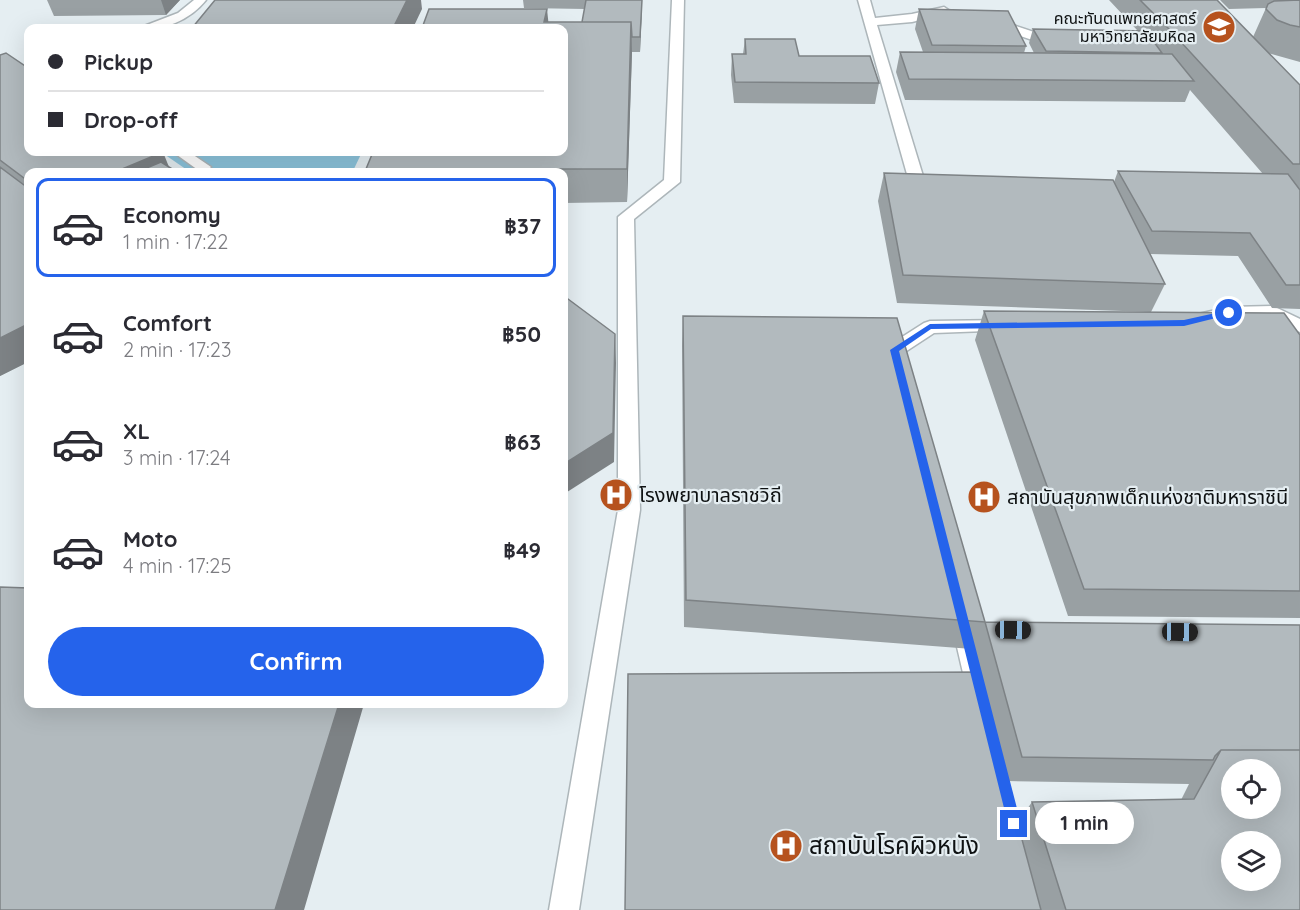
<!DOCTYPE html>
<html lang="en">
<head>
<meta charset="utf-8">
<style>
	body { margin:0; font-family:Quicksand,"Noto Sans Thai",sans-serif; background:#f2f2f3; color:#2b2b33; height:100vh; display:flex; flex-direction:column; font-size:22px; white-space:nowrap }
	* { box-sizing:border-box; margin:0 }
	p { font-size:20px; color:#7c7c81 }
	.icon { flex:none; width:33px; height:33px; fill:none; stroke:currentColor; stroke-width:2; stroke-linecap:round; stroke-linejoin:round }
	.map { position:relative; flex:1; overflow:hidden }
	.sheet { position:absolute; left:24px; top:168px; width:544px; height:540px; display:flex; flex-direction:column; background:#fff; border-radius:12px; box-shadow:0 6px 24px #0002 }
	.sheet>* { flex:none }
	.guide { position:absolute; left:24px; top:24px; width:544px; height:132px; border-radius:12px; box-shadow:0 6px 24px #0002; display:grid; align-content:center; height:132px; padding:0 24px; background:#fff }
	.controls { position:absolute; left:1221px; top:759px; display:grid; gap:12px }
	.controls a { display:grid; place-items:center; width:60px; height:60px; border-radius:50%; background:#fff; box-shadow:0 6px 24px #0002; font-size:30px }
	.end { position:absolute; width:27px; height:27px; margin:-14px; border:8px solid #2563eb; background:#fff; box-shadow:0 0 0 3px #fff }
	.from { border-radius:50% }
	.bubble { position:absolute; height:42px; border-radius:21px; background:#fff; box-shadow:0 6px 24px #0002; font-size:20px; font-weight:800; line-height:42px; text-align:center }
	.car { position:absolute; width:18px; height:36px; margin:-18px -9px; border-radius:8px; box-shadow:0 0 4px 2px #0007; background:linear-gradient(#222 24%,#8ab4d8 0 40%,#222 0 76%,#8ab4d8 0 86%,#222 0) }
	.guide b { display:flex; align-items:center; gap:21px; height:57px; font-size:22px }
	.guide b+b { border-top:2px solid #e1e1e2 }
	.guide i { width:15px; height:15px; background:#2b2b33 }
	ul { padding:10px 0 0; list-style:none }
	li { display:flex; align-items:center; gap:18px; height:99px; margin:0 12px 9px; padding:0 12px; border:3px solid transparent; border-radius:12px }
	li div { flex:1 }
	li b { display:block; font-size:22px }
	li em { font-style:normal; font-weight:800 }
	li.active { border-color:#2563eb }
	li>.icon { width:54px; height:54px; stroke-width:1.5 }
	.action { display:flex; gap:12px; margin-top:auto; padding:12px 24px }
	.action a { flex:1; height:69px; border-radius:36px; background:#2563eb; color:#fff; font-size:24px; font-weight:800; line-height:69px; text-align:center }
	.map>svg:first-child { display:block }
	.green { fill:#8cc4dc }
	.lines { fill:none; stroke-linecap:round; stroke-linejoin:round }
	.lane-casing { stroke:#adb6ba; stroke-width:3 }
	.lane { fill:#fff; fill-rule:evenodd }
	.wall { fill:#99a0a3 }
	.shaded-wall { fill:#7d8285 }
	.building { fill:#b2babe; stroke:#7d8285; stroke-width:1.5; fill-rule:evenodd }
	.route { fill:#2563eb }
	.labels { text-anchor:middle; stroke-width:4.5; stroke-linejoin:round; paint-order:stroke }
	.far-poi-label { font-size:16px; fill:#0e1112; stroke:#e5eef2; text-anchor:end }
	.poi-label { font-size:20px; fill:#0e1112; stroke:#e5eef2; text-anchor:start }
	.near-poi-label { font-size:24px; fill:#0e1112; stroke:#e5eef2; text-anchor:start }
</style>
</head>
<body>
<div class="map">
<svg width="1300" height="910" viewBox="0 0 1300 910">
	<rect width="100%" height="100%" fill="#e5eef2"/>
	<!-- green -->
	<path class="green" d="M161,152h201l-9,19 -21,1h-142z"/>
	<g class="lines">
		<defs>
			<path id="lane" d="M194,0h12c-16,20 -42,31 -67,28l39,-15z
				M672,0h12l-4,182 -46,37 6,291 -61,400h-30l69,-400v-293l46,-37z
				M858,0h12l5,18 37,-4 32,-7 6,4 -2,2 -36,9 -35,3 53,174 -2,3h-12l-2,-3z
				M992,18l63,21 2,3 -2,3h-8l-59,-20v-6z
				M173,152h16l22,15 -3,3h-10z
				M1273,306l27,13v13c-11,-3 -20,-12 -30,-14 -23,-5 -59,10 -76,5l-3,-4 3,-4 35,-8z
				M1007,320l6,2 3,4 -3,4 -79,3 -29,19 4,15 -3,5 -7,1 -7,-1 -6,-22 2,-4 36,-23 6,-2z
				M963,611l9,3 3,7 20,78 -4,8 -9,4 -9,-4 -4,-8 -18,-78 3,-7z"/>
		</defs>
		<!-- lane casing -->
		<use href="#lane" class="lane-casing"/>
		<!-- lane -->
		<use href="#lane" class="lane"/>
	</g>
	<!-- wall -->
	<path class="wall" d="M47,0h133l-14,15 -112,1z
		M523,0h119l-2,52h-8l-5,150 -63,1v-31h-197l-1,-3 182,-147h34l3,-13 -61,-1z
		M1109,0h108l36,37 13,-29 -37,1 -9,-9h80v62l-25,-7 -7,-2 32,32v224l-28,-1 -34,-52 -88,-2 15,30 -14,28 -254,-9 -19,-102 6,-28 230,9 4,-11 145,3 -73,-84 -5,12 -280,-2 -9,-28 4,-20h23l-8,-23 4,-20 107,37 -2,7h10l-5,-10 4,-14 104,1z
		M745,39l134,44 -4,21 -141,-1 -3,-28 1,-21h11z
		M0,55l28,117v190l-28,14z
		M984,311l316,24v283l-232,-2 -93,-276z
		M683,316l302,306 -13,27 -288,-22 -2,-282z
		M985,622l315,3v285h-675l393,-88 14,-20 149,-2 8,-16 -182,-3 -35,-132z"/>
	<!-- shaded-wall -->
	<path class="shaded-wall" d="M161,0h19l-14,15z
		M407,0h14l1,9 -9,19h-20z
		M642,0v8l-2,44v-15z
		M547,9l2,19 -5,-6z
		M631,22l1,30 -5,150v-33z
		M163,152l8,20h-56z
		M28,324v38l-28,14v-38z
		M615,334l1,29 -2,99 -50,32v-30z
		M339,704h25l-60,206h-29z"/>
	<!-- building -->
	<path class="building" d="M215,0h192l-14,28h-201z
		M586,0h56l-2,37h-8l-1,-15h-49z
		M1140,0h77l83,85v79h-7l-124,-135z
		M1300,0v27l-10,-2 -13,-5 -11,-11 2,-5 6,-3z
		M429,9h118l-3,13h87l-4,147h-261l7,-17h191v-124h-142z
		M919,9l89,2 18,35 -94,-1z
		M1033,29l113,2 16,22 -116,-2z
		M745,39h50l4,17h71l9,27 -144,-1 -3,-28h14z
		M900,52l272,2 22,27 -285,-2z
		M6,53l22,15v84h135l-48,20h-87v9l-28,-21v-105z
		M161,162l16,10h-40z
		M0,167l28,21v136l-28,14z
		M1118,171l170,3 12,16v95h-14l-36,-52 -98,-2z
		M884,173l229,7 52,104 -262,-9z
		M564,296l51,38 -2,99 -49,31z
		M984,311l300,2 16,22v256l-216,-2z
		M683,316l214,2 88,304 -299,-22z
		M0,587l28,1v116h311l-64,206h-275z
		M985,622l315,3v125h-79l-6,6 -2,4 -191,-3z
		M977,672l64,238h-416l3,-236z
		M1221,750h79v160h-234l-34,-108 162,-3zM1232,770h38v38h-38zM1232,842h38v38h-38z"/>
	<!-- route -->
	<path class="route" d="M1229,310l3,1v3l-48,12 -253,3 -32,22 122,473 -2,4 -5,2 -5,-2 -119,-478 40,-26 254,-4z"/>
	<!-- icons -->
	<defs>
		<symbol id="university-disc" viewBox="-11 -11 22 22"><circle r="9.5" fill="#b6521e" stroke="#e5eef2"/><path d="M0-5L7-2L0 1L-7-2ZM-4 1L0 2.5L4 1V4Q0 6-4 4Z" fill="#fff"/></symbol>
		<symbol id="hospital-disc" viewBox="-11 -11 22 22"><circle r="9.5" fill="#b6521e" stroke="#e5eef2"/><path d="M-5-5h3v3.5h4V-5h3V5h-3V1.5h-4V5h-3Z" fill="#fff"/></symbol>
	</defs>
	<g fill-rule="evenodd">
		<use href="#university-disc" x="1200" y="8" width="38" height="38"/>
		<use href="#hospital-disc" x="597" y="476" width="38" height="38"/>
		<use href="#hospital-disc" x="965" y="478" width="38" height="38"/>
		<use href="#hospital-disc" x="767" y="827" width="38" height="38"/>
	</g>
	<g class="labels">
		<!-- far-poi labels -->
		<g class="far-poi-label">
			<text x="1196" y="24">คณะทันตแพทยศาสตร์<tspan x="1196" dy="18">มหาวิทยาลัยมหิดล</tspan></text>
		</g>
		<!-- poi labels -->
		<g class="poi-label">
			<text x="639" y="502">โรงพยาบาลราชวิถี</text>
			<text x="1007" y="504">สถาบันสุขภาพเด็กแห่งชาติมหาราชินี</text>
		</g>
		<!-- near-poi labels -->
		<g class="near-poi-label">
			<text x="809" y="854">สถาบันโรคผิวหนัง</text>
		</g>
	</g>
</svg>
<div class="controls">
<a><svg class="icon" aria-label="locate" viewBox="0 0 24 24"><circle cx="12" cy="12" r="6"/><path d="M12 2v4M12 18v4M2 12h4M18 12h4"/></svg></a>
<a><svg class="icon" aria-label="layers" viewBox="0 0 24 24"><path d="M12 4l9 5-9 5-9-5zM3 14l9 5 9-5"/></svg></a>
</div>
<i class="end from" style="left:1229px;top:313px"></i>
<i class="end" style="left:1014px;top:824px"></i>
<div class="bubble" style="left:1035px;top:802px;width:99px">1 min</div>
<i class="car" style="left:1013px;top:630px;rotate:91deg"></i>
<i class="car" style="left:1180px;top:632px;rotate:91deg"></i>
<div class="guide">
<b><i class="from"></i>Pickup</b>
<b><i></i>Drop-off</b>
</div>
<section class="sheet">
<ul>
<li class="active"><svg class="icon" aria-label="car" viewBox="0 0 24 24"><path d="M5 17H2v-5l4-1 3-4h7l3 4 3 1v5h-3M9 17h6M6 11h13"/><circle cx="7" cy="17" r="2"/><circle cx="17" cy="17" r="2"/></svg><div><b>Economy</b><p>1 min · 17:22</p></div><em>฿37</em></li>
<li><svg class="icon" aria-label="car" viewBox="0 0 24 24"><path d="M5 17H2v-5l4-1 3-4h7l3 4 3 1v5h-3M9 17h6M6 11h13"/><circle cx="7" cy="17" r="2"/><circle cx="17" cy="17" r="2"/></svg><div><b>Comfort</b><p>2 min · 17:23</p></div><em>฿50</em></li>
<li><svg class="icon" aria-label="car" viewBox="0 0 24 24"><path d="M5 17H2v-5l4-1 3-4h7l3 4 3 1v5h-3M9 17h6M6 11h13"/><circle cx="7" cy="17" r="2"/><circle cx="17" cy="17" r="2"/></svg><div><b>XL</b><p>3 min · 17:24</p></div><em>฿63</em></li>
<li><svg class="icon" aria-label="car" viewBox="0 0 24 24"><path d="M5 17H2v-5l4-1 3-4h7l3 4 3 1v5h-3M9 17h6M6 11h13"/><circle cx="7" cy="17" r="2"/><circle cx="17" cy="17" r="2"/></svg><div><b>Moto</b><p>4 min · 17:25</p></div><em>฿49</em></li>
</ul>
<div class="action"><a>Confirm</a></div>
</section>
</div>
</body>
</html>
